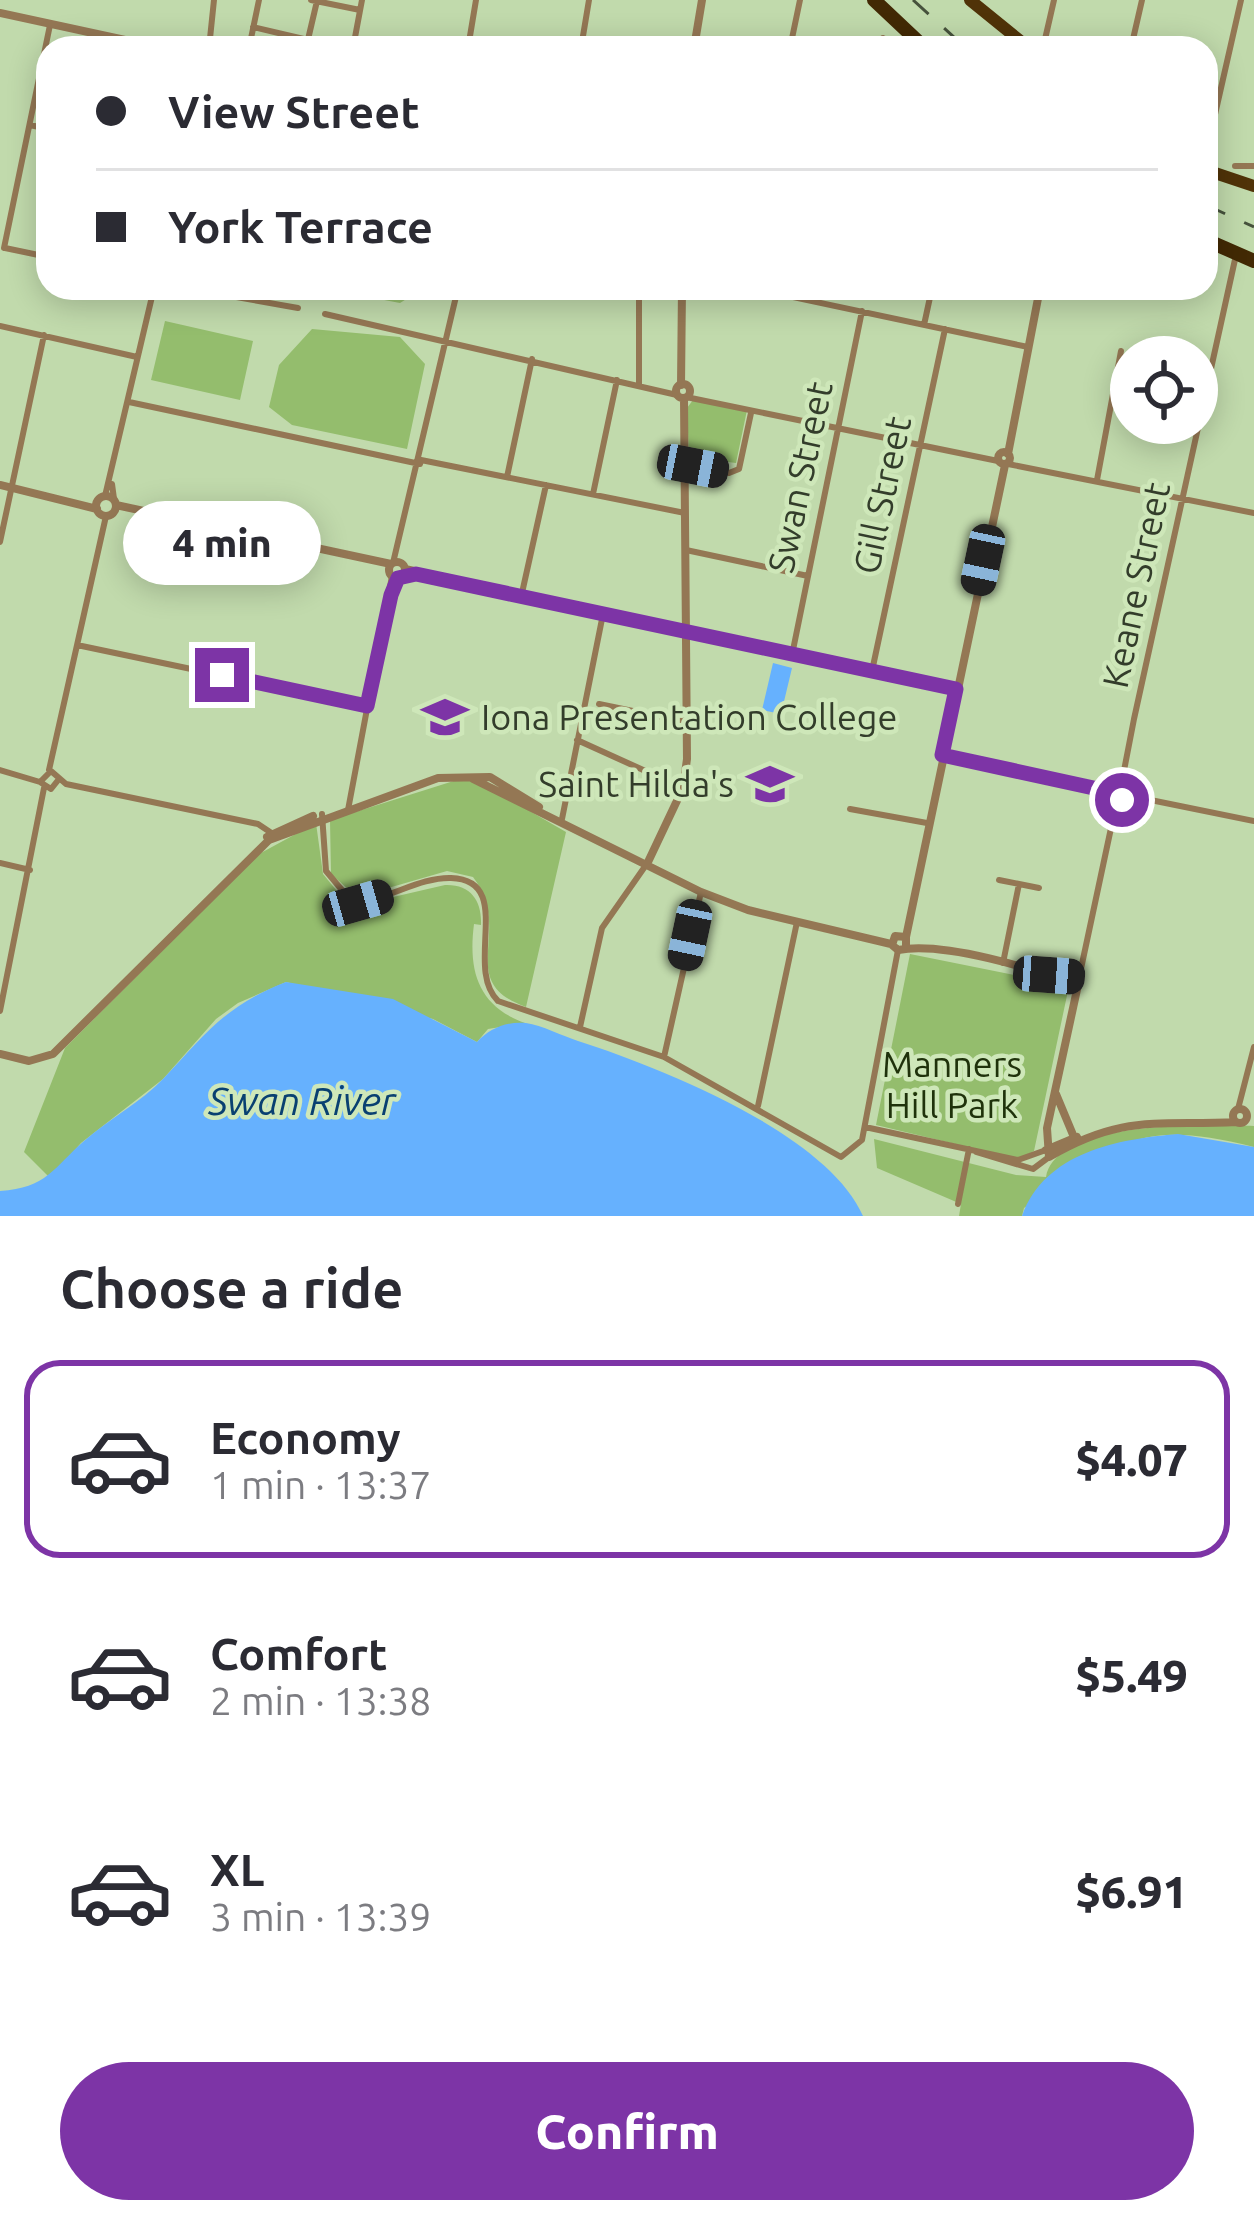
<!DOCTYPE html>
<html lang="en">
<head>
<meta charset="utf-8">
<style>
	body { margin:0; font-family:Ubuntu,sans-serif; background:#f2f2f3; color:#2b2b33; height:100vh; display:flex; flex-direction:column; font-size:45px; white-space:nowrap }
	* { box-sizing:border-box; margin:0 }
	p { font-size:39px; color:#7c7c81 }
	.icon { flex:none; width:66px; height:66px; fill:none; stroke:currentColor; stroke-width:2; stroke-linecap:round; stroke-linejoin:round }
	.map { position:relative; height:1216px; overflow:hidden }
	.drawer { display:flex; flex-direction:column; background:#fff; flex:1 }
	.drawer>* { flex:none }
	.banner { position:absolute; left:36px; top:36px; width:1182px; height:264px; border-radius:36px; box-shadow:0 6px 30px #0003; display:grid; align-content:center; height:264px; padding:0 60px; background:#fff }
	.fabs { position:absolute; left:1110px; top:336px; display:grid; gap:24px }
	.fabs a { display:grid; place-items:center; width:108px; height:108px; border-radius:50%; background:#fff; box-shadow:0 6px 30px #0003; font-size:60px }
	.end { position:absolute; width:54px; height:54px; margin:-27px; border:15px solid #7d34a6; background:#fff; box-shadow:0 0 0 6px #fff }
	.from { border-radius:50% }
	.bubble { position:absolute; height:84px; border-radius:42px; background:#fff; box-shadow:0 6px 30px #0003; font-size:39px; font-weight:800; line-height:84px; text-align:center }
	.car { position:absolute; width:36px; height:72px; margin:-36px -18px; border-radius:15px; box-shadow:0 0 9px 3px #0007; background:linear-gradient(#222 24%,#8ab4d8 0 40%,#222 0 76%,#8ab4d8 0 86%,#222 0) }
	.banner b { display:flex; align-items:center; gap:42px; height:114px; font-size:45px }
	.banner b+b { border-top:3px solid #e1e1e2 }
	.banner i { width:30px; height:30px; background:#2b2b33 }
	ul { padding:0; list-style:none }
	li { display:flex; align-items:center; gap:36px; height:198px; margin:0 24px 18px; padding:0 36px; border:6px solid transparent; border-radius:36px }
	li div { flex:1 }
	li b { display:block; font-size:45px }
	li em { font-style:normal; font-weight:800 }
	li.selected { border-color:#7d34a6 }
	li>.icon { width:108px; height:108px; stroke-width:1.5 }
	h2 { padding:0 60px; font-size:54px; line-height:144px }
	.primary-button { display:flex; gap:24px; margin-top:auto; padding:24px 60px }
	.primary-button a { flex:1; height:138px; border-radius:72px; background:#7d34a6; color:#fff; font-size:48px; font-weight:800; line-height:138px; text-align:center }
	.map>svg:first-child { display:block }
	.green { fill:#94bd6d }
	.water { fill:#66b1fe }
	.lines { fill:none; stroke-linecap:round; stroke-linejoin:round }
	.minor { stroke:#947754; stroke-width:6 }
	.tertiary { stroke:#947754; stroke-width:8 }
	.primary { stroke:#503308; stroke-width:12 }
	.trunk { stroke:#422904; stroke-width:14 }
	.rail { stroke:#46523c; stroke-width:3; stroke-dasharray:21 21; stroke-linecap:butt }
	.route { stroke:#7d34a6; stroke-width:15 }
	.labels { text-anchor:middle; stroke-width:9; stroke-linejoin:round; paint-order:stroke }
	.street-label { font-size:36px; fill:#333d2b; stroke:#cee7b9 }
	.poi-label { font-size:36px; fill:#333d2b; stroke:#cee7b9; text-anchor:start }
	.park-label { font-size:36px; fill:#1f320b; stroke:#cee7b9 }
	.water-label { font-size:39px; font-style:italic; fill:#094071; stroke:#cee7b9 }
</style>
</head>
<body>
<div class="map">
<svg width="1254" height="1216" viewBox="0 0 1254 1216">
	<rect width="100%" height="100%" fill="#c1daac"/>
	<!-- green -->
	<path class="green" d="M321,288h103l-24,15z
		M165,321l88,20 -13,59 -89,-20z
		M312,329l88,8 25,27 -18,85 -115,-24 -23,-18 10,-42z
		M693,400l54,10 -11,53 -47,-6 -2,-49z
		M460,779l16,1 90,52 -40,175c-73,-26 -11,-75 -53,-130l-26,-6 -90,26 -26,-23 -1,-54z
		M316,823l7,51 27,33 95,-22c26,-1 37,16 36,40l-7,-1c-6,47 4,82 51,99l-37,6 -11,13 -44,-23 -147,-37 -48,21 -22,16 -53,60 -82,64 -31,35 -26,-26 41,-104 194,-194z
		M910,954l159,32 -35,165 -16,8 -142,-34z
		M1254,1126v21c-119,-30 -136,-3 -230,61l-2,8h-63l2,-12 -84,-36 -3,-29 142,36 30,2c11,-58 161,-52 208,-51z"/>
	<!-- water -->
	<path class="water" d="M773,663l19,5 -11,46 -19,-4z
		M286,982l107,17 84,43c12,-13 29,-21 49,-19 16,2 36,13 52,18 81,26 249,92 285,175h-863v-25c47,-3 53,-23 84,-50 25,-22 57,-39 80,-63 43,-46 61,-72 122,-96z
		M1178,1134l76,13v69h-232c23,-64 96,-77 156,-82z"/>
	<g class="lines">
		<!-- minor -->
		<path class="minor" d="M311,0l49,10
			M253,27l55,13
			M209,48l5,-48
			M249,48l10,-48
			M306,48l11,-47
			M353,48l9,-48
			M468,48l8,-48
			M581,48l8,-48
			M790,48l10,-48
			M881,48l2,-10
			M1043,48l11,-48
			M1131,48l11,-48
			M30,125l18,4
			M1206,154l35,-154
			M1235,166h19
			M4,248l46,-223
			M5,248l43,9
			M185,288l113,20
			M750,288l278,59
			M325,314l352,81
			M924,325l8,-37
			M0,326l137,31
			M639,384v-96
			M686,397l312,64
			M129,402l291,62
			M421,460l264,53
			M684,464l45,9 10,-4 12,-56
			M1008,464l246,49
			M507,477l25,-118
			M1097,480l24,-129
			M112,484l2,15
			M593,494l24,-114
			M105,496l49,-208
			M0,542l44,-207
			M686,550l122,26
			M393,563l65,-275
			M522,593l24,-108
			M77,645l290,61
			M792,655l70,-344
			M872,671l73,-342
			M599,704l87,18
			M577,740l106,48
			M945,756l167,36
			M0,770l40,12
			M49,770l57,-254
			M59,779l-8,10 -11,-7 11,-11 15,13 192,40 18,12
			M1121,786l-9,6 5,8 9,-5 -5,-9 13,-67 102,-464
			M1126,795l128,26
			M850,809l77,14
			M348,810l44,-234
			M322,814l4,57 26,31c33,0 66,-25 99,-24 65,2 12,89 47,123l166,56 177,100 21,-17 36,-190
			M562,819l41,-205
			M0,863l30,7
			M999,880l40,8
			M1003,963l16,-79
			M1079,978l38,-178
			M0,1011l44,-223
			M580,1027l22,-99 44,-63
			M664,1057l37,-165
			M758,1106l39,-184
			M1238,1109l16,-62
			M865,1127l153,33 28,-10
			M976,1152l57,17 16,-12
			M958,1204l11,-55"/>
		<!-- tertiary -->
		<path class="tertiary" d="M0,13l162,35
			M200,48h5
			M694,48l8,-48
			M676 391a7 7 0 1 1 14 0a7 7 0 1 1-14 0Z
			M681,385l1,-97
			M998 458a6 6 0 1 1 12 0a6 6 0 1 1-12 0Z
			M1008,454l32,-166
			M0,485l97,24
			M96 506a10 10 0 1 1 20 0a10 10 0 1 1-20 0Z
			M116,505l275,59
			M389 570a8 8 0 1 1 16 0a8 8 0 1 1-16 0Z
			M405,569l551,120
			M473,779l228,113 47,18 143,34
			M267,837l46,-21
			M648,862l35,-74 4,-29 -3,-361
			M906,937l99,-472
			M906,948v-11l-11,-1 -3,9 6,5c46,-9 135,19 180,35l-31,143 2,29c74,-43 107,-31 187,-35
			M1062,976l18,1
			M0,1054l29,7 24,-7 216,-214 169,-62 52,-1 49,30
			M1056,1094l20,48
			M1233 1116a7 7 0 1 1 14 0a7 7 0 1 1-14 0Z
			M1046,1150l31,-13"/>
		<!-- primary -->
		<path class="primary" d="M970,0l59,48
			M1206,170l48,16"/>
		<!-- trunk -->
		<path class="trunk" d="M874,0l51,48
			M1206,240l48,21"/>
		<!-- rail -->
		<path class="rail" d="M913,0l53,48
			M1206,205l48,22"/>
	</g>
	<g class="lines">
		<!-- route -->
		<path class="route" d="M222,675l145,31 24,-111 7,-17 18,-4 540,115 -14,66 170,37 10,8"/>
	</g>
	<!-- icons -->
	<defs>
		<symbol id="school-bare" viewBox="-9 -9 18 18"><path d="M0-5L7-2L0 1L-7-2ZM-4 1L0 2.5L4 1V4Q0 6-4 4Z" fill="#7d34a6" stroke="#cee7b9" stroke-width="2.5" paint-order="stroke"/></symbol>
	</defs>
	<g fill-rule="evenodd">
		<use href="#school-bare" x="412" y="684" width="66" height="66"/>
		<use href="#school-bare" x="737" y="751" width="66" height="66"/>
	</g>
	<g class="labels">
		<!-- street labels -->
		<g class="street-label">
			<text transform="translate(800 477) rotate(-78)" y="13">Swan Street</text>
			<text transform="translate(882 495) rotate(-78)" y="13">Gill Street</text>
			<text transform="translate(1136 585) rotate(-78)" y="13">Keane Street</text>
		</g>
		<!-- poi labels -->
		<g class="poi-label">
			<text x="481" y="730">Iona Presentation College</text>
			<text x="734" y="797" text-anchor="end">Saint Hilda's</text>
		</g>
		<!-- park labels -->
		<g class="park-label">
			<text x="952" y="1077">Manners<tspan x="952" dy="41">Hill Park</tspan></text>
		</g>
		<!-- water labels -->
		<g class="water-label">
			<text x="302" y="1115">Swan River</text>
		</g>
	</g>
</svg>
<div class="fabs">
<a><svg class="icon" aria-label="locate" viewBox="0 0 24 24"><circle cx="12" cy="12" r="6"/><path d="M12 2v4M12 18v4M2 12h4M18 12h4"/></svg></a>
</div>
<i class="end from" style="left:1122px;top:800px"></i>
<i class="end" style="left:222px;top:675px"></i>
<div class="bubble" style="left:123px;top:501px;width:198px">4 min</div>
<i class="car" style="left:693px;top:466px;rotate:101deg"></i>
<i class="car" style="left:983px;top:560px;rotate:192deg"></i>
<i class="car" style="left:358px;top:903px;rotate:74deg"></i>
<i class="car" style="left:690px;top:935px;rotate:192deg"></i>
<i class="car" style="left:1049px;top:975px;rotate:94deg"></i>
<div class="banner">
<b><i class="from"></i>View Street</b>
<b><i></i>York Terrace</b>
</div>
</div>
<section class="drawer">
<h2>Choose a ride</h2>
<ul>
<li class="selected"><svg class="icon" aria-label="car" viewBox="0 0 24 24"><path d="M5 17H2v-5l4-1 3-4h7l3 4 3 1v5h-3M9 17h6M6 11h13"/><circle cx="7" cy="17" r="2"/><circle cx="17" cy="17" r="2"/></svg><div><b>Economy</b><p>1 min · 13:37</p></div><em>$4.07</em></li>
<li><svg class="icon" aria-label="car" viewBox="0 0 24 24"><path d="M5 17H2v-5l4-1 3-4h7l3 4 3 1v5h-3M9 17h6M6 11h13"/><circle cx="7" cy="17" r="2"/><circle cx="17" cy="17" r="2"/></svg><div><b>Comfort</b><p>2 min · 13:38</p></div><em>$5.49</em></li>
<li><svg class="icon" aria-label="car" viewBox="0 0 24 24"><path d="M5 17H2v-5l4-1 3-4h7l3 4 3 1v5h-3M9 17h6M6 11h13"/><circle cx="7" cy="17" r="2"/><circle cx="17" cy="17" r="2"/></svg><div><b>XL</b><p>3 min · 13:39</p></div><em>$6.91</em></li>
</ul>
<div class="primary-button"><a>Confirm</a></div>
</section>
</body>
</html>
